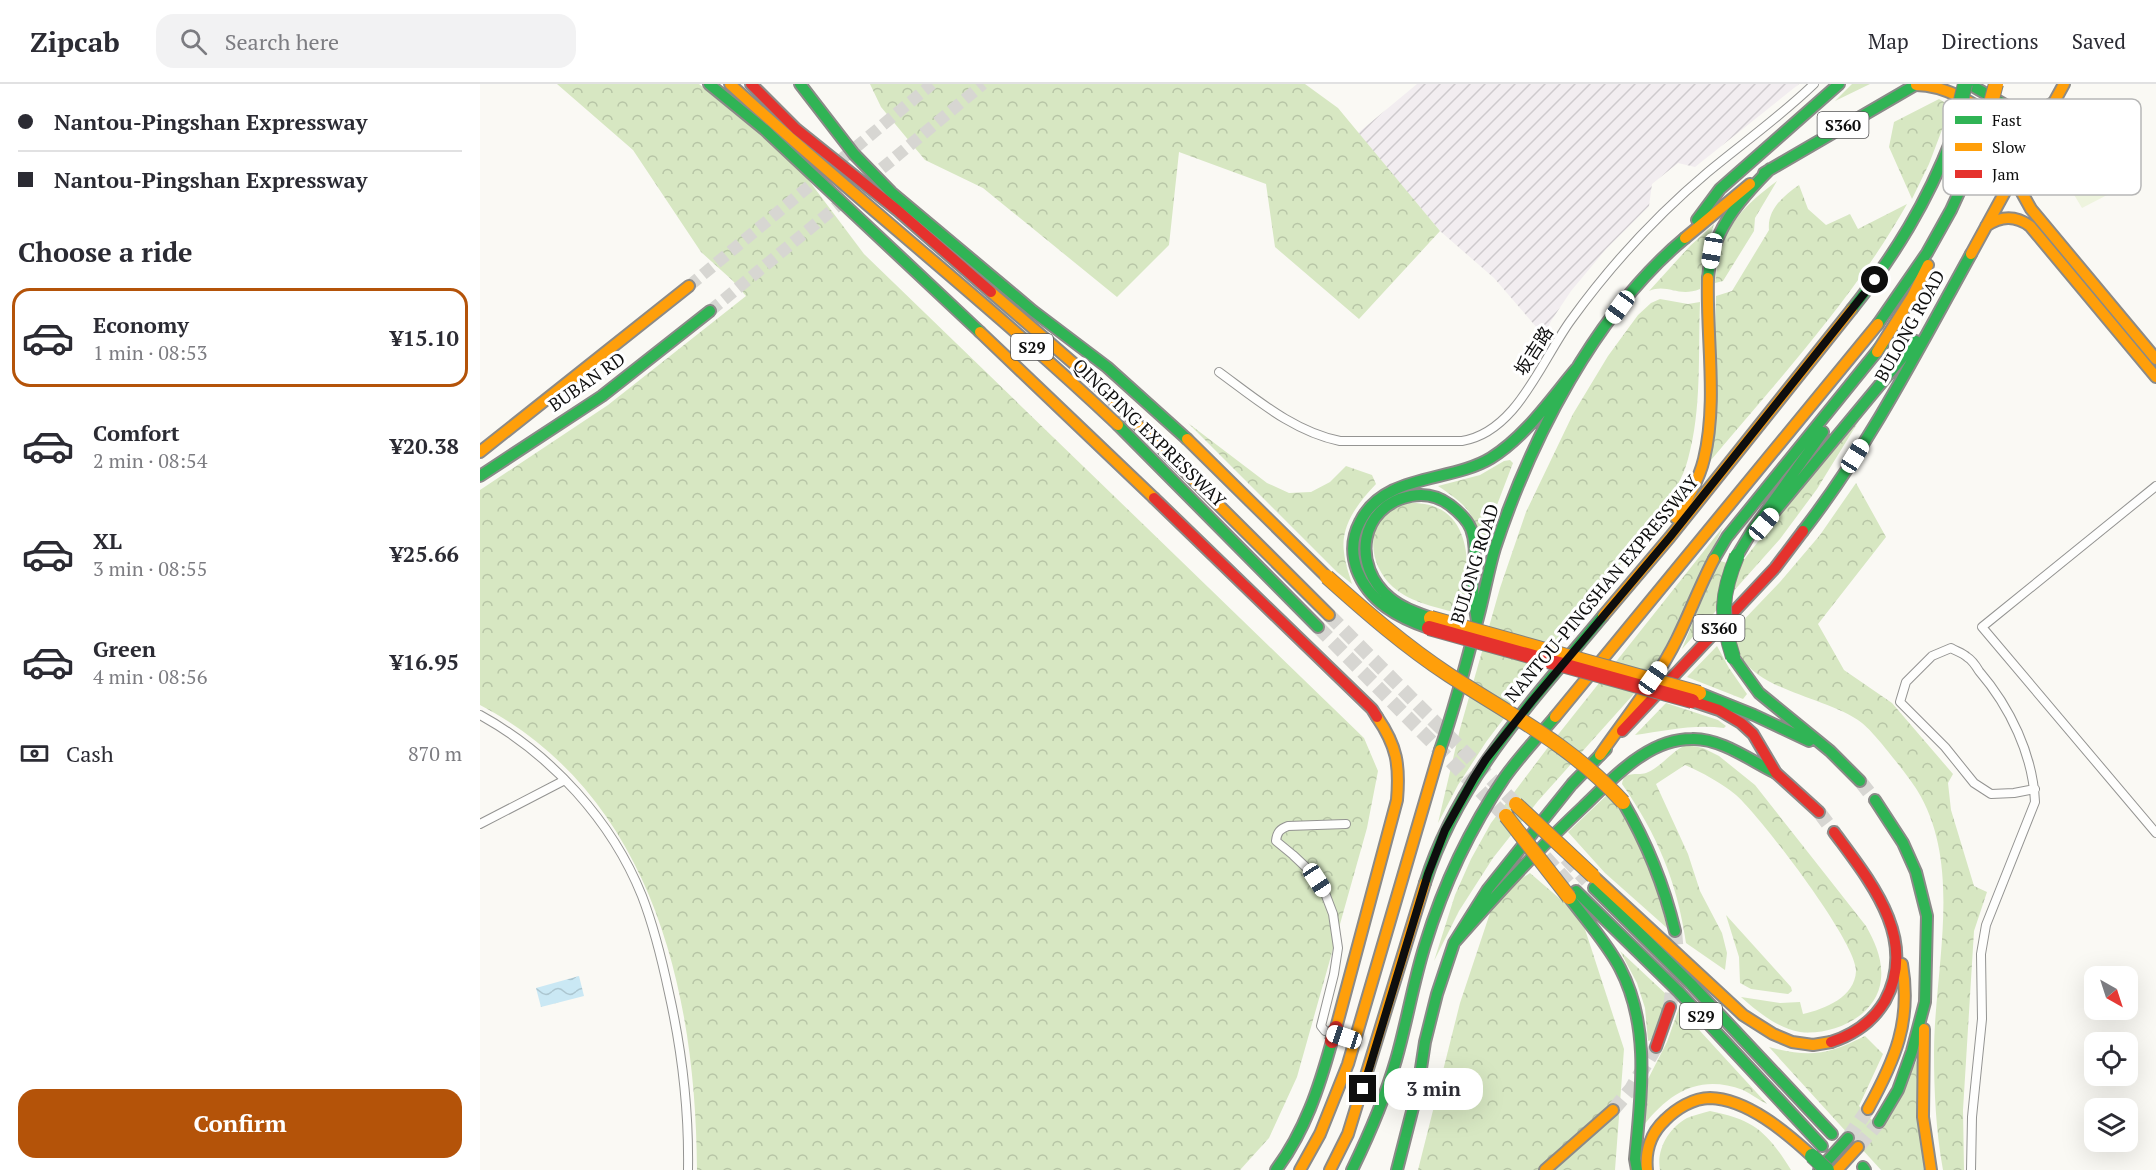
<!DOCTYPE html>
<html lang="en">
<head>
<meta charset="utf-8">
<style>
	body { margin:0; font-family:"PT Serif","Noto Sans SC",serif; background:#f2f2f3; color:#2b2b33; height:100vh; display:flex; flex-direction:column; font-size:22px; white-space:nowrap }
	* { box-sizing:border-box; margin:0 }
	p { font-size:20px; color:#7c7c81 }
	.icon { flex:none; width:33px; height:33px; fill:none; stroke:currentColor; stroke-width:2; stroke-linecap:round; stroke-linejoin:round }
	.map { position:relative; flex:1; overflow:hidden }
	.sheet { display:flex; flex-direction:column; background:#fff; width:480px }
	.sheet>* { flex:none }
	.banner { display:grid; align-content:center; height:132px; padding:0 18px; background:#fff }
	.needle { width:39px; rotate:141deg }
	.fabs { position:absolute; left:1604px; top:882px; display:grid; gap:12px }
	.fabs a { display:grid; place-items:center; width:54px; height:54px; border-radius:12px; background:#fff; box-shadow:0 6px 24px #0002; font-size:30px }
	.end { position:absolute; width:27px; height:27px; margin:-14px; border:8px solid #0e0e0e; background:#fff; box-shadow:0 0 0 3px #fff }
	.from { border-radius:50% }
	.bubble { position:absolute; height:42px; border-radius:18px; background:#fff; box-shadow:0 6px 24px #0002; font-size:20px; font-weight:700; line-height:42px; text-align:center }
	.car { position:absolute; width:18px; height:36px; margin:-18px -9px; border-radius:8px; box-shadow:0 0 4px 2px #0007; background:linear-gradient(#fff 24%,#345 0 40%,#fff 0 76%,#345 0 86%,#fff 0) }
	.banner b { display:flex; align-items:center; gap:21px; height:57px; font-size:22px }
	.banner b+b { border-top:2px solid #e1e1e2 }
	.banner i { width:15px; height:15px; background:#2b2b33 }
	ul { padding:0; list-style:none }
	li { display:flex; align-items:center; gap:18px; height:99px; margin:0 12px 9px; padding:0 6px; border:3px solid transparent; border-radius:18px }
	li div { flex:1 }
	li b { display:block; font-size:22px }
	li em { font-style:normal; font-weight:700 }
	li.active { border-color:#b45309 }
	li>.icon { width:54px; height:54px; stroke-width:1.5 }
	h2 { padding:0 18px; font-size:27px; line-height:72px }
	.pay { display:flex; align-items:center; gap:15px; height:66px; padding:0 18px; font-size:22px }
	.pay p { margin-inline-start:auto }
	.cta { display:flex; gap:12px; margin-top:auto; padding:12px 18px }
	.cta a { flex:1; height:69px; border-radius:18px; background:#b45309; color:#fff; font-size:24px; font-weight:700; line-height:69px; text-align:center }
	header { display:flex; align-items:center; gap:36px; box-sizing:border-box; height:84px; padding:0 30px; background:#fff; border-bottom:2px solid #e1e1e2 }
	header strong { font-size:28px }
	nav { display:flex; gap:33px; margin-inline-start:auto; font-size:21px }
	.search { width:420px; height:54px; background:#f2f2f3; display:flex; align-items:center; gap:15px; box-sizing:border-box; padding:0 21px; border-radius:18px; color:#7c7c81; font-size:22px }
	main { display:flex; flex:1; min-height:0 }
	.map>svg:first-child { display:block }
	.industrial { fill:url(#industrial-furrows) }
	.forest { fill:url(#forest-crowns) }
	.pitch { fill:#eef4de }
	.water { fill:url(#water-waves) }
	.lines { fill:none; stroke-linecap:round; stroke-linejoin:round }
	.primary-tunnel { stroke:#d7d6d2; stroke-width:12; stroke-dasharray:12 6; stroke-linecap:butt }
	.highway-tunnel { stroke:#d7d6d2; stroke-width:14; stroke-dasharray:14 7; stroke-linecap:butt }
	.street-casing { stroke:#949492; stroke-width:10 }
	.fast-casing { stroke:#8b8a88; stroke-width:14 }
	.slow-casing { stroke:#8b8a88; stroke-width:14 }
	.jam-casing { stroke:#8b8a88; stroke-width:14 }
	.street { stroke:#fefefd; stroke-width:8 }
	.fast { stroke:#30b455; stroke-width:10 }
	.slow { stroke:#ff9f0a; stroke-width:10 }
	.jam { stroke:#e5322d; stroke-width:10 }
	.fast-bridge-casing { stroke:#82817f; stroke-width:16; stroke-linecap:butt }
	.slow-bridge-casing { stroke:#82817f; stroke-width:16; stroke-linecap:butt }
	.jam-bridge-casing { stroke:#82817f; stroke-width:16; stroke-linecap:butt }
	.fast-bridge { stroke:#30b455; stroke-width:14 }
	.slow-bridge { stroke:#ff9f0a; stroke-width:14 }
	.jam-bridge { stroke:#e5322d; stroke-width:14 }
	.route { stroke:#0e0e0e; stroke-width:8 }
	.labels { text-anchor:middle; stroke-width:6; stroke-linejoin:round; paint-order:stroke }
	.shield { fill:#fff; stroke:#565656; stroke-width:1.5 }
	.shield-label { font-size:16px; font-weight:bold; fill:#0e0e0e }
	.street-label { font-size:18px; fill:#0e0e0e; stroke:#fff }
	.key { fill:#fff; stroke:#b7b7b7; stroke-width:1.5 }
	.key-label { font-size:16px; fill:#0e0e0e }
</style>
</head>
<body>
<header>
<strong>Zipcab</strong>
<div class="search"><svg class="icon" aria-label="search" viewBox="0 0 24 24"><circle cx="10" cy="10" r="6"/><path d="M15 15l6 6"/></svg>Search here</div>
<nav><a>Map</a><a>Directions</a><a>Saved</a></nav>
</header>
<main>
<section class="sheet">
<div class="banner">
<b><i class="from"></i>Nantou-Pingshan Expressway</b>
<b><i></i>Nantou-Pingshan Expressway</b>
</div>
<h2>Choose a ride</h2>
<ul>
<li class="active"><svg class="icon" aria-label="car" viewBox="0 0 24 24"><path d="M5 17H2v-5l4-1 3-4h7l3 4 3 1v5h-3M9 17h6M6 11h13"/><circle cx="7" cy="17" r="2"/><circle cx="17" cy="17" r="2"/></svg><div><b>Economy</b><p>1 min · 08:53</p></div><em>¥15.10</em></li>
<li><svg class="icon" aria-label="car" viewBox="0 0 24 24"><path d="M5 17H2v-5l4-1 3-4h7l3 4 3 1v5h-3M9 17h6M6 11h13"/><circle cx="7" cy="17" r="2"/><circle cx="17" cy="17" r="2"/></svg><div><b>Comfort</b><p>2 min · 08:54</p></div><em>¥20.38</em></li>
<li><svg class="icon" aria-label="car" viewBox="0 0 24 24"><path d="M5 17H2v-5l4-1 3-4h7l3 4 3 1v5h-3M9 17h6M6 11h13"/><circle cx="7" cy="17" r="2"/><circle cx="17" cy="17" r="2"/></svg><div><b>XL</b><p>3 min · 08:55</p></div><em>¥25.66</em></li>
<li><svg class="icon" aria-label="car" viewBox="0 0 24 24"><path d="M5 17H2v-5l4-1 3-4h7l3 4 3 1v5h-3M9 17h6M6 11h13"/><circle cx="7" cy="17" r="2"/><circle cx="17" cy="17" r="2"/></svg><div><b>Green</b><p>4 min · 08:56</p></div><em>¥16.95</em></li>
</ul>
<div class="pay"><svg class="icon" aria-label="cash" viewBox="0 0 24 24"><path d="M3 7h18v10H3z"/><circle cx="12" cy="12" r="2"/></svg>Cash<p>870 m</p></div>
<div class="cta"><a>Confirm</a></div>
</section>
<div class="map">
<svg width="1676" height="1086" viewBox="0 0 1676 1086">
	<defs>
		<pattern id="industrial-furrows" width="10" height="10" patternUnits="userSpaceOnUse" patternTransform="scale(1.5)"><rect width="10" height="10" fill="#f2edf0"/><path d="M-1 1l2-2M0 10L10 0M9 11l2-2" fill="none" stroke="#cecacd"/></pattern>
		<pattern id="forest-crowns" width="20" height="18" patternUnits="userSpaceOnUse" patternTransform="scale(1.5)"><rect width="20" height="18" fill="#d7e7c2"/><path d="M2 6a3 3 0 1 1 6 0M12 15a3 3 0 1 1 6 0" fill="none" stroke="#b7c5a6"/></pattern>
		<pattern id="water-waves" width="16" height="10" patternUnits="userSpaceOnUse" patternTransform="scale(1.5)"><rect width="16" height="10" fill="#cae8f4"/><path d="M0 5q4-4 8 0t8 0" fill="none" stroke="#acc6d0"/></pattern>
	</defs>
	<rect width="100%" height="100%" fill="#faf9f4"/>
	<!-- industrial -->
	<path class="industrial" d="M937,0h382l-104,83 -17,-4 -26,21 -3,22 -43,43 -35,42 -20,30 -7,15 -50,-58 -54,-47 -82,-98z"/>
	<!-- forest -->
	<path class="forest" d="M77,0h142l63,50 45,44 57,76 500,484 14,33 -11,57 -70,249 -28,61 -29,32h-543c-1,-179 -45,-375 -217,-465v-215l128,-85 138,-109 -14,-16 -31,-28 -68,-102z
		M390,0h435l33,24 102,123 -81,88 -84,-72 -9,-63 -87,-32 -10,93 -52,52 -134,-109 -58,-28 -44,-53z
		M1372,0h18l-35,17z
		M1459,15l12,7 -22,58 -17,35 -23,-52 5,-25z
		M1297,97l-22,37 -1,13 -31,50 -8,2c5,-52 21,-71 62,-102z
		M1319,101l9,24 18,16 24,-11 8,15 49,-25c-54,96 -131,178 -201,262l7,-64 3,-106 16,-5 37,-61c-2,-20 14,-34 30,-45z
		M1234,140l-11,34 -3,31c-22,9 -32,-6 -51,2l41,-45z
		M1180,215l28,5 12,-2c-2,52 2,107 -12,157 -5,20 -17,37 -28,53l-174,230 -28,43 -20,38 22,-94 40,-141 26,-76 47,-98 35,-58 30,-41 13,-12z
		M1380,335l-43,70 -37,50 -98,110 29,-72 9,-16 19,5 75,-96z
		M708,339l79,60 22,10 22,-1 19,-10 16,-16 26,9 4,9c-17,18 -36,41 -32,68 1,11 5,22 8,32l-15,-12z
		M1030,376l3,3 -32,84c-8,-36 -12,-40 -43,-61l42,-11 24,-14z
		M1376,399l30,54 -68,87 26,46 48,33 61,71 -5,9 3,27 23,76 13,6 -13,39 -11,179 1,60h-21c-7,-39 -9,-78 -9,-117 0,-84 30,-187 -17,-263 -9,-14 -43,-58 -55,-67 -35,-26 -98,-30 -121,-66 -5,-7 -6,-18 -8,-26l47,-49 40,-47z
		M929,419c65,-2 63,65 53,111 -23,-6 -51,-11 -69,-27 -20,-18 -28,-50 -9,-71 7,-7 16,-10 25,-13z
		M1243,443l-40,86 -28,54 -23,29 -94,105 -45,57 -34,53 -25,50 21,-66 16,-36 20,-36 58,-77z
		M1237,562l12,22 18,26 -4,5 -56,-22z
		M1186,619l52,17 8,6 -2,2c-31,-4 -59,3 -89,7z
		M1207,661l16,3 16,8 36,29 111,141c9,16 17,34 15,53 -3,37 -48,57 -81,53 -23,-4 -42,-20 -59,-35l39,6 20,-1 3,12c22,-5 52,-17 53,-43 1,-29 -96,-155 -120,-176 -16,-13 -33,-22 -51,-30l-29,19 32,70 12,37 22,42 5,20 -2,17 -39,-27c-9,-62 -29,-109 -64,-159 2,-14 14,-8 24,-11 16,-6 27,-24 41,-28z
		M1128,710l21,27 24,51 14,56 -62,-55 -37,-41z
		M1050,789l51,44 43,132 -9,121h-197l42,-167 36,-108z
		M1246,831l65,72 1,4 -4,3 -37,-5 -11,-6 -1,-26z
		M1140,867l47,44 -12,44 -7,2 -3,-33 -8,-25z
		M1199,924l88,96c-8,-4 -16,-10 -24,-14 -43,-16 -73,2 -99,35l4,-46 19,-37z
		M1385,952l18,18 -24,52 21,23 43,-80 8,121h-50l-112,-123c41,11 58,8 96,-11z
		M1230,1027c45,9 57,21 81,59h-131c-4,-21 9,-42 27,-52 7,-3 16,-5 23,-7z"/>
	<!-- pitch -->
	<path class="pitch" d="M1621,94l8,16 -27,14 -9,-15z"/>
	<!-- water -->
	<path class="water" d="M99,892l5,20 -43,11 -5,-19z"/>
	<g class="lines">
		<!-- primary-tunnel -->
		<path class="primary-tunnel" d="M388,96l115,-96
			M209,202l243,-202
			M230,227l138,-114"/>
		<!-- highway-tunnel -->
		<path class="highway-tunnel" d="M849,531l194,196
			M838,543l195,197
			M1380,697l15,19
			M1339,728l15,20
			M1065,773l31,34
			M1086,774l21,23
			M1190,923l7,-53 -2,-23
			M1133,1026l18,-21 25,-42
			M1368,1054l20,-29
			M1378,1063l21,-25"/>
		<defs>
			<path id="street" d="M739,288c37,27 75,60 121,69h122c55,-9 79,-80 109,-121 39,-54 86,-105 137,-148 35,-29 73,-56 106,-88
				M1676,402l-174,141 174,206
				M0,631c71,39 132,106 162,181 12,31 20,64 27,97 13,58 20,117 19,177
				M0,740l85,-44
				M866,740l-58,2c-8,3 -11,6 -12,15l17,14 18,17 14,21 8,21 5,34 -4,26 -13,52 4,5 30,10
				M1491,1086l1,-53 10,-98 -1,-65 5,-29 49,-123c-2,-47 -25,-95 -56,-131 -3,-5 -7,-11 -12,-14 -4,-4 -11,-6 -16,-9l-19,8 -26,26 -6,20 45,45 29,36 17,11 23,-1 21,-4"/>
			<path id="fast" d="M229,0l55,45 216,203
				M320,0l54,70 37,38 142,119 74,56 80,72
				M1489,0l57,33 14,-4 11,-9
				M1284,89l153,-89
				M1217,136l23,-31 119,-105
				M1228,194c3,-46 31,-78 62,-109
				M1372,225c43,-54 75,-107 100,-171
				M1398,240l49,-71 24,-43 27,-59
				M638,341l200,202
				M0,392l122,-80 108,-85
				M1281,444l155,-187
				M1323,447c66,-85 116,-183 168,-277
				M1257,472l15,-25 71,-99
				M1234,475l13,-22 156,-193
				M951,534c-14,-5 -29,-10 -41,-20 -39,-32 -31,-92 21,-102 15,-3 27,0 39,9 9,7 17,14 21,24 7,18 2,37 2,55 0,13 2,25 4,37
				M949,544c-30,-10 -60,-26 -72,-58 -6,-17 -5,-33 3,-48 24,-49 90,-39 131,-64 35,-22 59,-58 85,-89
				M1253,573l26,36 71,58 30,30
				M1219,609l55,22 55,26
				M960,666c16,-46 28,-93 40,-140 5,-20 9,-42 15,-62 36,-109 100,-235 190,-310
				M1395,716l28,43 13,29 11,44 -2,86 -13,49 -14,39 -19,32
				M1143,718c24,41 41,83 52,129
				M945,799c33,-105 109,-184 178,-267
				M1114,804l97,96 141,150
				M1096,807l102,100 144,155
				M1089,813c17,23 38,46 51,71 31,59 21,127 15,191l2,11
				M974,859c41,-47 83,-93 129,-136 18,-17 36,-37 58,-51 15,-10 33,-17 51,-17 29,-1 59,22 84,34
				M1383,1083l2,3
				M796,1086c29,-39 43,-82 56,-129
				M872,1086c17,-35 33,-72 44,-110 11,-38 17,-77 29,-115 18,-59 45,-117 80,-168 15,-21 33,-40 50,-60
				M917,1086l21,-82 7,-46 12,-48 17,-51 34,-54 84,-105 34,-35
				M1339,1086l29,-32"/>
			<path id="slow" d="M250,0c127,116 263,223 388,341
				M1436,1c37,0 72,29 102,48l1,11 -12,24 -4,22
				M1539,82l2,25 10,18 125,150
				M1506,142c15,-10 29,-11 44,0l126,151
				M1205,154l65,-54
				M1491,170l93,-170
				M511,208l103,89 235,234
				M500,248l174,166
				M1397,268l35,-55 16,-32
				M707,355l140,138
				M0,368l209,-166
				M1196,434c11,-18 23,-38 28,-59 14,-58 2,-122 4,-181
				M1123,532l67,-79 182,-228
				M1075,633l323,-393
				M1120,671c25,-36 58,-77 77,-116 13,-26 23,-54 37,-80
				M1113,792l150,139 30,19 19,8 21,3 18,-3
				M856,944l61,-228c3,-35 0,-54 -20,-83
				M1444,945l-1,88 8,53
				M1388,1025c27,-49 44,-88 34,-145
				M820,1086l20,-36 28,-70 92,-314
				M850,1086l18,-36 77,-251
				M1065,1086l68,-60
				M1167,1086c-2,-19 4,-37 18,-50 11,-11 28,-22 45,-22 37,1 76,34 102,58
				M1357,1086l21,-23"/>
			<path id="jam" d="M271,0l45,45 101,81 94,82
				M674,414l218,211 5,8
				M1212,617l27,9 22,13 12,11 23,39 43,39
				M1142,647l153,-163 28,-37
				M1351,958c22,-7 42,-21 54,-41 34,-62 -15,-120 -51,-169
				M1176,963l14,-40"/>
		</defs>
		<!-- street casing -->
		<use href="#street" class="street-casing"/>
		<!-- fast casing -->
		<use href="#fast" class="fast-casing"/>
		<!-- slow casing -->
		<use href="#slow" class="slow-casing"/>
		<!-- jam casing -->
		<use href="#jam" class="jam-casing"/>
		<!-- street -->
		<use href="#street" class="street"/>
		<!-- fast -->
		<use href="#fast" class="fast"/>
		<!-- slow -->
		<use href="#slow" class="slow"/>
		<!-- jam -->
		<use href="#jam" class="jam"/>
		<defs>
			<path id="fast-bridge" d="M1472,54l13,-54
				M1253,573c-13,-40 -12,-63 4,-101
				M1332,1072l15,14"/>
			<path id="slow-bridge" d="M1498,67l18,-67
				M847,493c39,35 78,69 122,98 63,41 122,70 174,127
				M951,534l268,75
				M1036,720l77,72
				M1026,732l63,81"/>
			<path id="jam-bridge" d="M949,544l263,73
				M852,957l4,-13"/>
		</defs>
		<!-- fast-bridge casing -->
		<use href="#fast-bridge" class="fast-bridge-casing"/>
		<!-- slow-bridge casing -->
		<use href="#slow-bridge" class="slow-bridge-casing"/>
		<!-- jam-bridge casing -->
		<use href="#jam-bridge" class="jam-bridge-casing"/>
		<!-- fast-bridge -->
		<use href="#fast-bridge" class="fast-bridge"/>
		<!-- slow-bridge -->
		<use href="#slow-bridge" class="slow-bridge"/>
		<!-- jam-bridge -->
		<use href="#jam-bridge" class="jam-bridge"/>
	</g>
	<g class="lines">
		<!-- route -->
		<path class="route" d="M883,1005l65,-215 17,-44 29,-52 12,-19 46,-58 138,-164 205,-257"/>
	</g>
	<g class="labels">
		<!-- shield labels -->
		<g class="shield">
			<rect x="1337.5" y="28" width="51" height="26" rx="4.5"/>
			<rect x="531" y="250" width="42" height="26" rx="4.5"/>
			<rect x="1213.5" y="531" width="51" height="26" rx="4.5"/>
			<rect x="1200" y="919" width="42" height="26" rx="4.5"/>
		</g>
		<g class="shield-label">
			<text x="1363" y="47">S360</text>
			<text x="552" y="269">S29</text>
			<text x="1239" y="550">S360</text>
			<text x="1221" y="938">S29</text>
		</g>
		<!-- street labels -->
		<g class="street-label">
			<text transform="translate(1430 242) rotate(-61)" y="6">BULONG ROAD</text>
			<text transform="translate(1054 267) rotate(-57)" y="6">坂吉路</text>
			<text transform="translate(107 298) rotate(-35)" y="6">BUBAN RD</text>
			<text transform="translate(669 349) rotate(44)" y="6">QINGPING EXPRESSWAY</text>
			<text transform="translate(995 480) rotate(-73)" y="6">BULONG ROAD</text>
			<text transform="translate(1122 505) rotate(-50)" y="6">NANTOU-PINGSHAN EXPRESSWAY</text>
		</g>
	</g>
	<!-- legend -->
	<rect x="1463" y="15" width="198" height="96" rx="9" class="key"/>
	<rect x="1475" y="32" width="27" height="8" fill="#30b455"/>
	<rect x="1475" y="59" width="27" height="8" fill="#ff9f0a"/>
	<rect x="1475" y="86" width="27" height="8" fill="#e5322d"/>
	<g class="key-label">
		<text x="1512" y="42">Fast</text>
		<text x="1512" y="69">Slow</text>
		<text x="1512" y="96">Jam</text>
	</g>
</svg>
<div class="fabs">
<a><svg class="needle" viewBox="-14 -14 28 28"><path d="M0-13l5 13h-10z" fill="#e53935"/><path d="M0 13l5-13h-10z" fill="#7c7c81"/></svg></a>
<a><svg class="icon" aria-label="locate" viewBox="0 0 24 24"><circle cx="12" cy="12" r="6"/><path d="M12 2v4M12 18v4M2 12h4M18 12h4"/></svg></a>
<a><svg class="icon" aria-label="layers" viewBox="0 0 24 24"><path d="M12 4l9 5-9 5-9-5zM3 14l9 5 9-5"/></svg></a>
</div>
<i class="end from" style="left:1395px;top:196px"></i>
<i class="end" style="left:883px;top:1005px"></i>
<div class="bubble" style="left:904px;top:984px;width:99px">3 min</div>
<i class="car" style="left:1232px;top:167px;rotate:189deg"></i>
<i class="car" style="left:1140px;top:223px;rotate:216deg"></i>
<i class="car" style="left:1375px;top:372px;rotate:32deg"></i>
<i class="car" style="left:1284px;top:440px;rotate:40deg"></i>
<i class="car" style="left:1173px;top:594px;rotate:35deg"></i>
<i class="car" style="left:837px;top:796px;rotate:147deg"></i>
<i class="car" style="left:864px;top:953px;rotate:288deg"></i>
</div>
</main>
</body>
</html>
